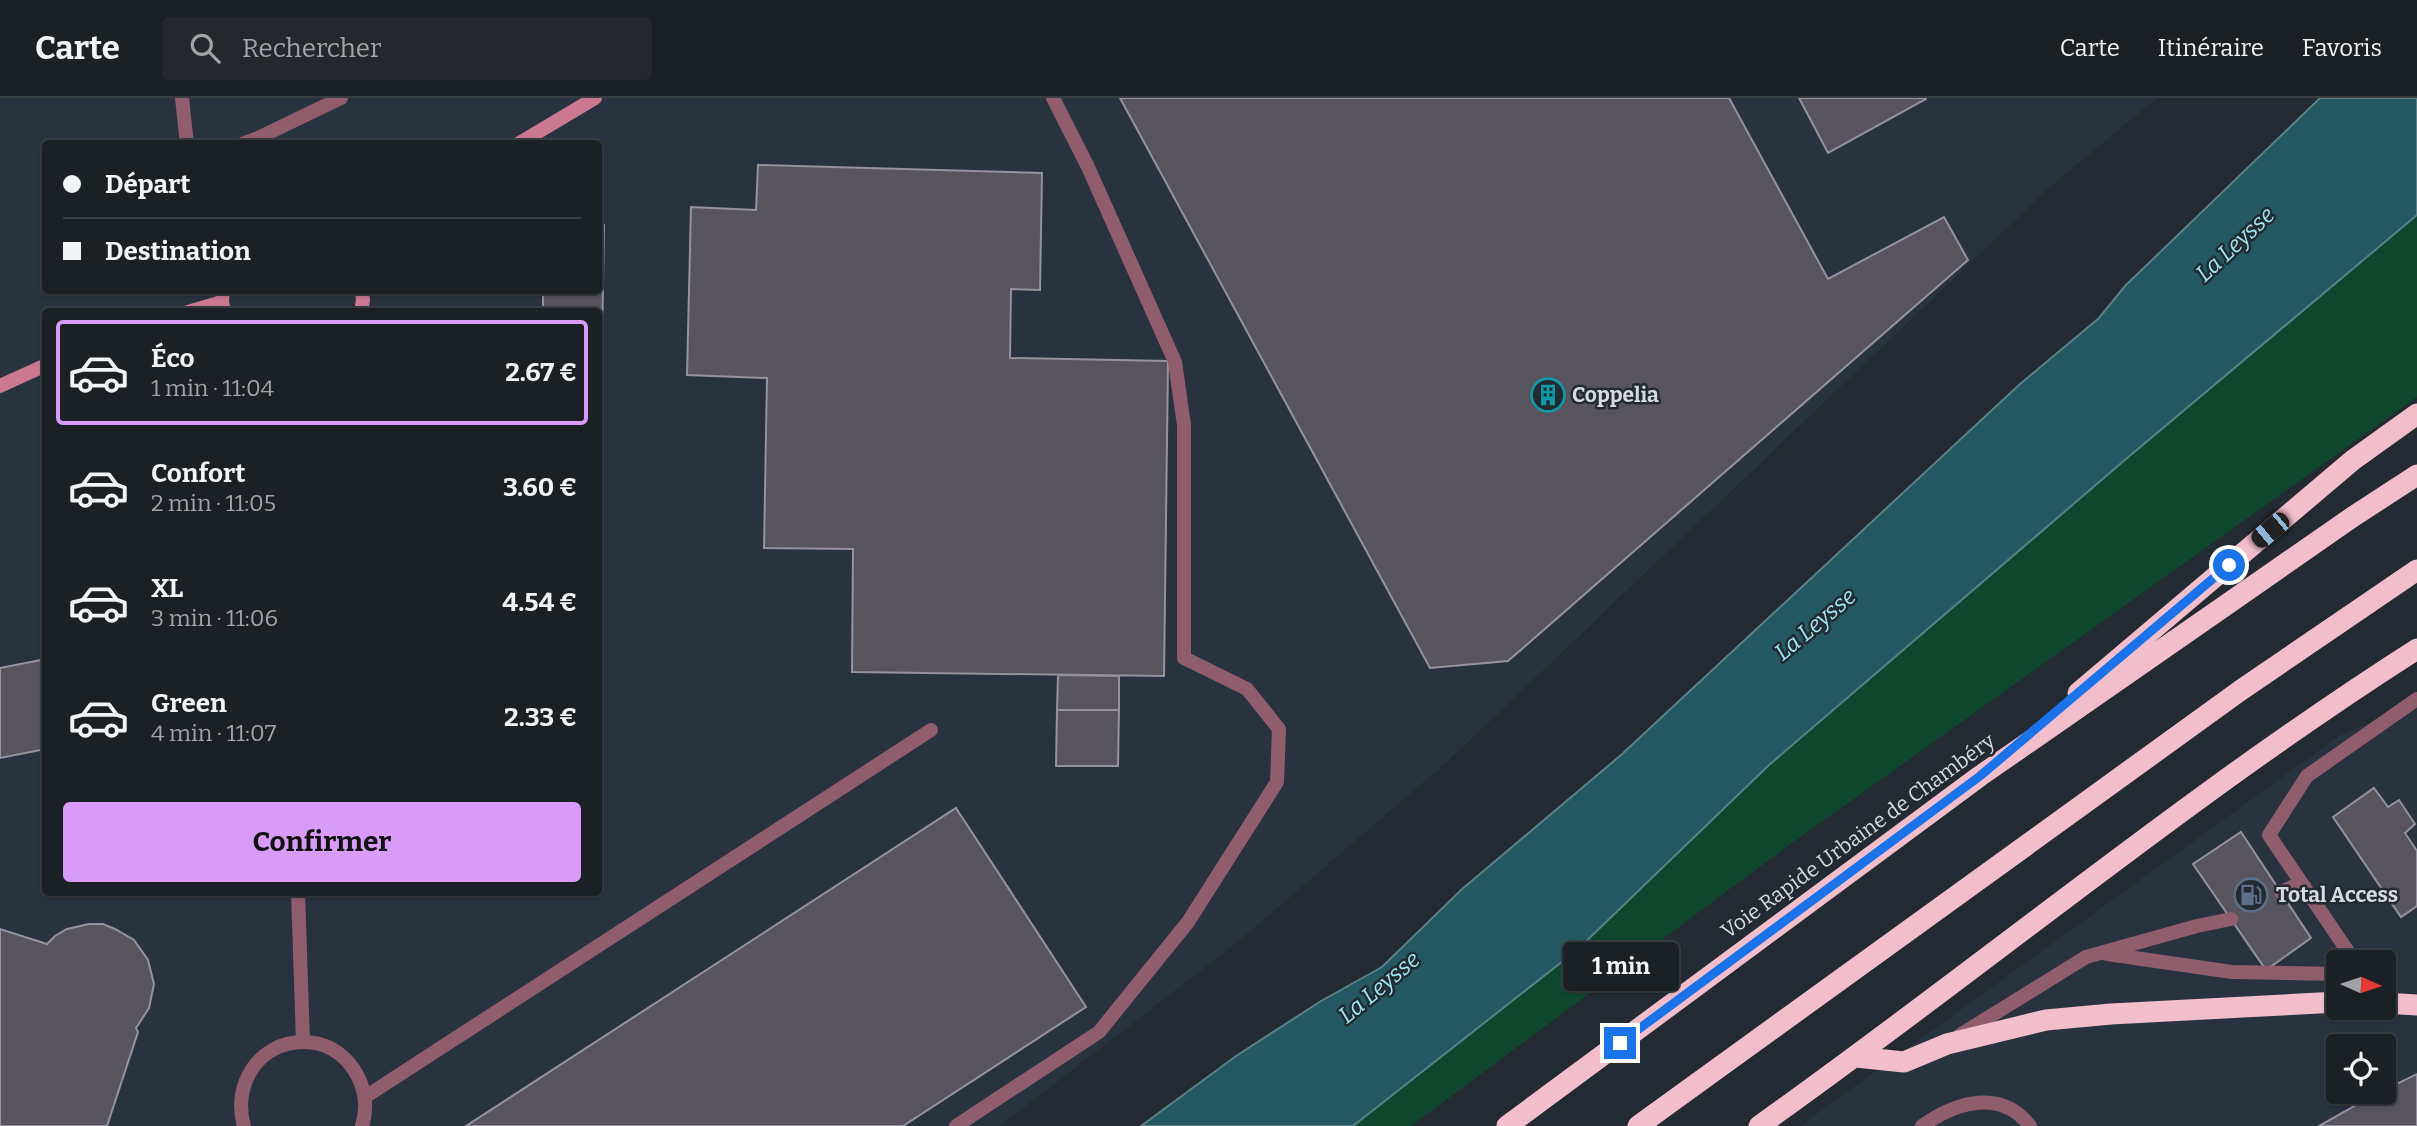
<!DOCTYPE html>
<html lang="fr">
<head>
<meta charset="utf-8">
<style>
	body { margin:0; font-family:Bitter,serif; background:#24282d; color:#f1f3f6; height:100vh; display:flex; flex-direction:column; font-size:26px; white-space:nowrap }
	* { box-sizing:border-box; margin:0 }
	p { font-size:23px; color:#a0a3a7 }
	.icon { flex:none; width:38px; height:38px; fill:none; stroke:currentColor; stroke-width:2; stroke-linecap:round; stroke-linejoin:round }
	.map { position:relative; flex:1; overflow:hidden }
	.sheet { position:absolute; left:42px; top:210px; width:560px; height:588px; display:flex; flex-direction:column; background:#1b2025; border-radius:7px; box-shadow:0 2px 5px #0004,0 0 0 2px #393e42 }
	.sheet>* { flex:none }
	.hud { position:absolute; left:42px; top:42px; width:560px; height:154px; border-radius:7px; box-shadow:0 2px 5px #0004,0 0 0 2px #393e42; display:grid; align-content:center; height:154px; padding:0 21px; background:#1b2025 }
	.needle { width:46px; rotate:93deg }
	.buttons { position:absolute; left:2326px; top:852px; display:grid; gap:14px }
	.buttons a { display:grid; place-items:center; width:70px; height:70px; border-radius:7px; background:#1b2025; box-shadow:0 2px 5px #0004,0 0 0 2px #393e42; font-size:35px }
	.end { position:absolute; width:32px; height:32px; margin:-16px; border:9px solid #1a73e8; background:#fff; box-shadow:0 0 0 4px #fff }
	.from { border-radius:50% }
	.bubble { position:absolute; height:49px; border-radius:7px; background:#1b2025; box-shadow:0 2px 5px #0004,0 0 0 2px #393e42; font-size:23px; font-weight:700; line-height:49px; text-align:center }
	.car { position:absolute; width:21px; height:42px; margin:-21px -10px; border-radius:9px; box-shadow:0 0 5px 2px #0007; background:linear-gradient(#222 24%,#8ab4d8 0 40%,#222 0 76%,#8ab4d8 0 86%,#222 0) }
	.hud b { display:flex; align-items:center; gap:24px; height:66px; font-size:26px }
	.hud b+b { border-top:2px solid #393e42 }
	.hud i { width:18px; height:18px; background:#f1f3f6 }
	ul { padding:12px 0 0; list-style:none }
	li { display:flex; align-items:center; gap:21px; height:105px; margin:0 14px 10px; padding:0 7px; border:4px solid transparent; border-radius:7px }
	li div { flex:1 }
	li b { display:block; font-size:26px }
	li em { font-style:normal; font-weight:700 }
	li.selected { border-color:#d89bf8 }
	li>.icon { width:63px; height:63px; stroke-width:1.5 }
	.primary-button { display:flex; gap:14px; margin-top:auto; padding:14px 21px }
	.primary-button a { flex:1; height:80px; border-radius:7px; background:#d89bf8; color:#111; font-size:28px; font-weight:700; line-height:80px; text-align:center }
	header { display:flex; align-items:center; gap:42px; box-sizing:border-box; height:98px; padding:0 35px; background:#1b2025; border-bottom:2px solid #393e42 }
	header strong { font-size:33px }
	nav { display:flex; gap:38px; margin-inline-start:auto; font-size:24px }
	.search { width:490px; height:63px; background:#24282d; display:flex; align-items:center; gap:18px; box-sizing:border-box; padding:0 24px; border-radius:7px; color:#a0a3a7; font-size:26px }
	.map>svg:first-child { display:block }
	.built { fill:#29323f; fill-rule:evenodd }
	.green { fill:#0f472e }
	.water { fill:#245963; stroke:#5a8088; stroke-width:2 }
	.building { fill:#58545e; stroke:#96929d; stroke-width:2 }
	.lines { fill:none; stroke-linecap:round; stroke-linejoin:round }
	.lane { stroke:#905d6c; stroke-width:14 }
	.street { stroke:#905d6c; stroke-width:14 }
	.secondary { stroke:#ca7991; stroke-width:14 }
	.highway { stroke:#f2becc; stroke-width:21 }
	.route { stroke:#1a73e8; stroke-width:9 }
	.labels { text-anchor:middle; stroke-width:5; stroke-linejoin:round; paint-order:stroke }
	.poi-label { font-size:21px; font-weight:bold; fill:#d7dbe0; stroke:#242a31; text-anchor:start }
	.street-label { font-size:21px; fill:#d7dbe0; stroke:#242a31 }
	.water-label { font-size:23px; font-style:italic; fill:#9fe8f7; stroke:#242a31 }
</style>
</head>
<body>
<header>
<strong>Carte</strong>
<div class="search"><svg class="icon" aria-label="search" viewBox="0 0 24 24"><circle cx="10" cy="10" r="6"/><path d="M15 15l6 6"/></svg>Rechercher</div>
<nav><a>Carte</a><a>Itinéraire</a><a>Favoris</a></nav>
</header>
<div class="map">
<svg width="2417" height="1028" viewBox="0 0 2417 1028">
	<rect width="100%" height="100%" fill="#242a31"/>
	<!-- built -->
	<path class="built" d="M0,0h2157l-106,88 -604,576 -208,179 -239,185h-1000zM46,46h552v146h-552zM46,214h552v580h-552z
		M2417,605v423h-617l539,-390zM2338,864h46v46h-46zM2338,948h46v46h-46z"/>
	<!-- green -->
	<path class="green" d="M2417,118v181l-632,451 -374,278h-58l224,-176 192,-185 357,-306z"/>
	<!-- water -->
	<path class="water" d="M2320,0h97v117l-291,244 -357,306 -192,185 -224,176h-212l95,-70 85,-55 61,-34 79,-77 160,-135 399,-371 79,-66 26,-32z"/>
	<!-- building -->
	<path class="building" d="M1120,0h609l99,181 116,-62 24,43 -460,401 -78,7z
		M1799,0h127v1l-98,54z
		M758,67l284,8 -2,117 -29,-1 -1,69 158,3 -4,315 -312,-4 1,-123 -89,-1 3,-170 -80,-3 4,-168 65,3z
		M598,127h6l-4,251 -2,-164h-55v-22h55z
		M46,561v90l-46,9v-90z
		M1058,577l61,1v34h-62z
		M1057,612h62l-1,56h-62z
		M2374,690l14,19 11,-7 16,24 -10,9 12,18v55l-16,11 -68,-100z
		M956,710l130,199 -183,119h-437z
		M2241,734l70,106 -45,32 -73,-106z
		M89,826h14l12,5 19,11 14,20 6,24 -5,24 -13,20 2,4 -31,94h-107v-197l47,15 8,-8 12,-7z
		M2417,976v52h-98l55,-31z"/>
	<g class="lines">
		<!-- lane -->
		<path class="lane" d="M182,0l5,46
			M242,46l16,-6 83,-40
			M298,794l5,150
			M2281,794l20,-9
			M2107,856l125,18 106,2
			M2355,864l-86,-127 38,-59 110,-77
			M1960,937l126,-78 111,-31 34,-7
			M365,999l566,-367
			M244,1028c-12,-40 14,-84 59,-84 43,-1 72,45 59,84
			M956,1028l143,-94 89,-110 89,-140 2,-53 -32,-40 -63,-31v-233l-9,-63 -87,-195 -35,-69"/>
		<!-- street -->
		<path class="street" d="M1922,1028c34,-24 79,-38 108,0"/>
		<!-- secondary -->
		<path class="secondary" d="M518,46l77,-46
			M223,192l-1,12 2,10
			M188,214l34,-10
			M361,214l2,-12 -1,-10
			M0,288l46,-21"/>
		<!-- highway -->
		<path class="highway" d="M2078,595l275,-233 64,-46
			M2384,905l33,2
			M1856,959l48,5 43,-18 99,-24 65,-6 227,-12
			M1507,1028l473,-350 374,-260 63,-41
			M1638,1028l603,-436 176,-120
			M1759,1028c221,-157 429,-331 658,-477"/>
	</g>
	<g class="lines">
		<!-- route -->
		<path class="route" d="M1620,945l360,-267 249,-211"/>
	</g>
	<!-- icons -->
	<defs>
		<symbol id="building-ring" viewBox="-11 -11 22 22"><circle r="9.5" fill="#242a31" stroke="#0f9aa8" stroke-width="1.5"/><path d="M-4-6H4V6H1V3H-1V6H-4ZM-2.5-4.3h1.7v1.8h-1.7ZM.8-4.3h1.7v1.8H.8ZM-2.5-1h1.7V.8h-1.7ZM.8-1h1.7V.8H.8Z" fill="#0f9aa8"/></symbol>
		<symbol id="fuel-ring" viewBox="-11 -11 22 22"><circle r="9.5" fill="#242a31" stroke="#5c6f8a" stroke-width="1.5"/><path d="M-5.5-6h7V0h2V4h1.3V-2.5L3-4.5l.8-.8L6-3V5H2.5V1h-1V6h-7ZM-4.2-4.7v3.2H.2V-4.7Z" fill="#5c6f8a"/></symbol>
	</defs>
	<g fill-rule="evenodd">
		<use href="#building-ring" x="1529" y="278" width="38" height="38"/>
		<use href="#fuel-ring" x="2232" y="778" width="38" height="38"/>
	</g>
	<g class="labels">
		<!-- poi labels -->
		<g class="poi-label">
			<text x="1572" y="304">Coppelia</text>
			<text x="2276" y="804">Total Access</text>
		</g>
		<!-- street labels -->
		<g class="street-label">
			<text transform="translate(1858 738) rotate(-36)" y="7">Voie Rapide Urbaine de Chambéry</text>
		</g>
		<!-- water labels -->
		<g class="water-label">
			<text transform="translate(2235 146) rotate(-43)" y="8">La Leysse</text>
			<text transform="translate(1815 526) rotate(-40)" y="8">La Leysse</text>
			<text transform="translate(1379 889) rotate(-40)" y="8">La Leysse</text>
		</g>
	</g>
</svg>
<div class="buttons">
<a><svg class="needle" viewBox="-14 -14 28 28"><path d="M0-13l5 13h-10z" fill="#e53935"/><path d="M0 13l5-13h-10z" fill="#a0a3a7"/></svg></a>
<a><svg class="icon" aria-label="locate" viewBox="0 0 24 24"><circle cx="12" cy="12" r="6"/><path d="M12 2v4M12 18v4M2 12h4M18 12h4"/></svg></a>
</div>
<i class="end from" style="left:2229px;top:467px"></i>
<i class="end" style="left:1620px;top:945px"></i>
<div class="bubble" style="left:1563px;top:844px;width:116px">1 min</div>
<i class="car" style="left:2270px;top:432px;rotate:230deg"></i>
<div class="hud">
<b><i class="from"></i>Départ</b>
<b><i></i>Destination</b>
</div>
<section class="sheet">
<ul>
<li class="selected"><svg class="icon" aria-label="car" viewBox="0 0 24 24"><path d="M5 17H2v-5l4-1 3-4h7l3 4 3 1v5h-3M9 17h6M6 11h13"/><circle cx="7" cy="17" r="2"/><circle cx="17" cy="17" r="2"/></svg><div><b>Éco</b><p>1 min · 11:04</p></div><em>2.67 €</em></li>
<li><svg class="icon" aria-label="car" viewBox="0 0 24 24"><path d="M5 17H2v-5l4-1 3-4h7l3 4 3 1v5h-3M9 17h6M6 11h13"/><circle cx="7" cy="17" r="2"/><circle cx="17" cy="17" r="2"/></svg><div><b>Confort</b><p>2 min · 11:05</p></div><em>3.60 €</em></li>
<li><svg class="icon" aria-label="car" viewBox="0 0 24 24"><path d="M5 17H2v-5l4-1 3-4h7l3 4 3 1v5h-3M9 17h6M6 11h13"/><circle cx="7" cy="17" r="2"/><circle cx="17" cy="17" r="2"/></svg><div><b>XL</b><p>3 min · 11:06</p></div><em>4.54 €</em></li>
<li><svg class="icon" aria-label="car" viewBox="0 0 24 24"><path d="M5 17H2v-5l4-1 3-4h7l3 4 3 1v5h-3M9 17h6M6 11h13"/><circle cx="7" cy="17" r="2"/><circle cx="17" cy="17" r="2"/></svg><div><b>Green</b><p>4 min · 11:07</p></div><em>2.33 €</em></li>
</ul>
<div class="primary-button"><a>Confirmer</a></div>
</section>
</div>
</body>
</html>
